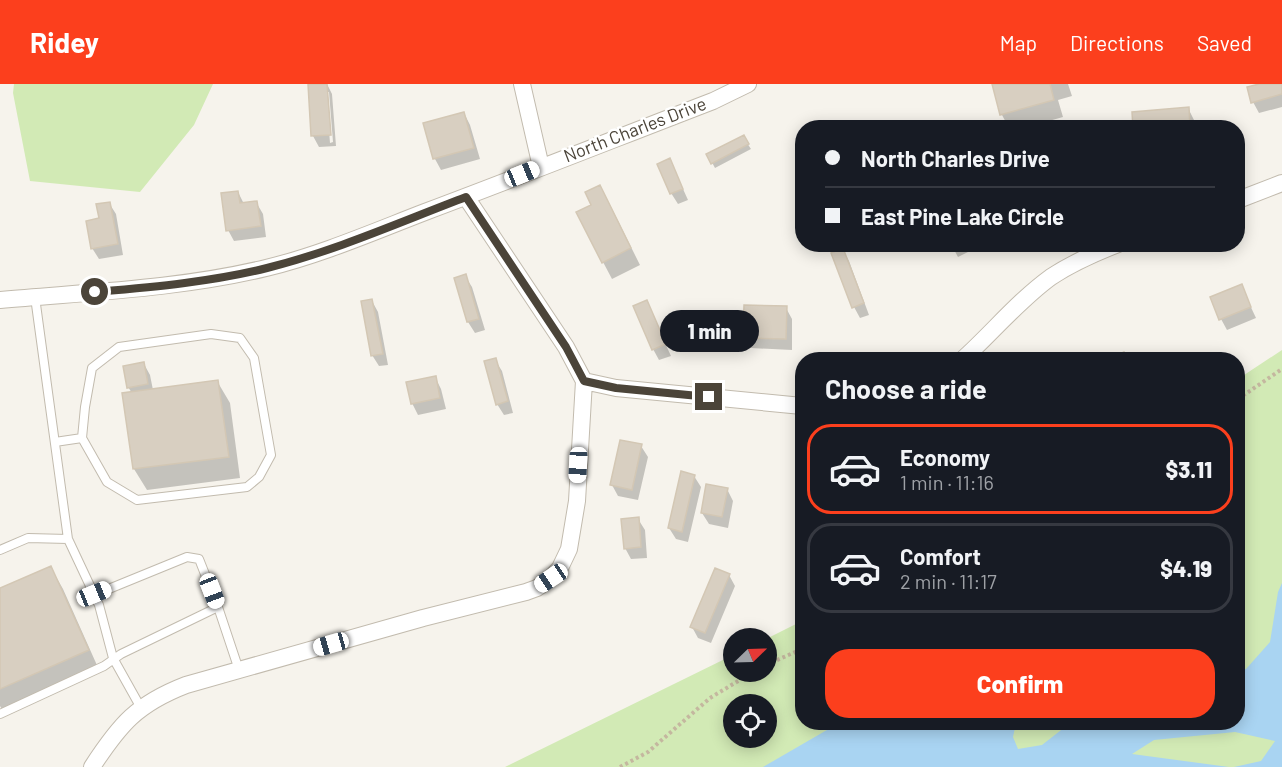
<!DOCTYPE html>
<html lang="en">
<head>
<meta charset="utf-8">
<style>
	body { margin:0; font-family:Barlow,sans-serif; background:#20242c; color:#f1f3f6; height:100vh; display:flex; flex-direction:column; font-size:22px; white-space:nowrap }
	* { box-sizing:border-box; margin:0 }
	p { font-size:20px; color:#9ea1a6 }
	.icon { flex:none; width:33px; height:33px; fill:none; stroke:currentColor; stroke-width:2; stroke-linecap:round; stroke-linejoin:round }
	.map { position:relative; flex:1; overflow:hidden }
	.drawer { position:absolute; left:795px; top:268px; width:450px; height:378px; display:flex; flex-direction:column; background:#171b24; border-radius:24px; box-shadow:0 3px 15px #0003 }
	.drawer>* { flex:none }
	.hud { position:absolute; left:795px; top:36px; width:450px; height:132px; border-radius:24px; box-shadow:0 3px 15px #0003; display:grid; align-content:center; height:132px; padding:0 30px; background:#171b24 }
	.needle { width:39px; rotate:67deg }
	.controls { position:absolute; left:723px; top:544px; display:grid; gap:12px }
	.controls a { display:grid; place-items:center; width:54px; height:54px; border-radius:50%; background:#171b24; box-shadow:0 3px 15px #0003; font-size:30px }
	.end { position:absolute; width:27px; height:27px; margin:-14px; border:8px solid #4b4439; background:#fff; box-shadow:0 0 0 3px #fff }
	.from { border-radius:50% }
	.bubble { position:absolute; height:42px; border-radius:21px; background:#171b24; box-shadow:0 3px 15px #0003; font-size:20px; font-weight:800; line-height:42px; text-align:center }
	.car { position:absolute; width:18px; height:36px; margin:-18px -9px; border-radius:8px; box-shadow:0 0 4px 2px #0007; background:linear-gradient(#fff 24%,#345 0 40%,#fff 0 76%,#345 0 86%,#fff 0) }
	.hud b { display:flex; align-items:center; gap:21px; height:57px; font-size:22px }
	.hud b+b { border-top:2px solid #363941 }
	.hud i { width:15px; height:15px; background:#f1f3f6 }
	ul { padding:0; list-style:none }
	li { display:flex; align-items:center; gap:18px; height:90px; margin:0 12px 9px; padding:0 18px; border:3px solid #363941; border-radius:24px }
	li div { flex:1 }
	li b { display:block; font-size:22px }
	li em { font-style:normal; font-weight:800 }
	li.current { border-color:#fc3f1d }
	li>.icon { width:54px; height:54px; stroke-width:1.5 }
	h2 { padding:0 30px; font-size:27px; line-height:72px }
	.primary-button { display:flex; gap:12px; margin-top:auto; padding:12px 30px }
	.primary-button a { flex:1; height:69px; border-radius:24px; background:#fc3f1d; color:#fff; font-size:24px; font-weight:800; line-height:69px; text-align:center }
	header { display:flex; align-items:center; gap:36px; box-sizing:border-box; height:84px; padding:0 30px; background:#fc3f1d; color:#fff }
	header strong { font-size:28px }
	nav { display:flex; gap:33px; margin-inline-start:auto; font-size:21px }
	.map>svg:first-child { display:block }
	.green { fill:#d2eab5; fill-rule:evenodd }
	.water { fill:#a9d4f2 }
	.shadow { fill:#0003; fill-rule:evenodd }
	.building { fill:#d8cfc1; stroke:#d3c7b4; stroke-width:1.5 }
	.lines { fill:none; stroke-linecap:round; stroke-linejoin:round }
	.service-casing { stroke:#c2bbae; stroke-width:10 }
	.minor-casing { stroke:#c2bbae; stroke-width:18 }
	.path { stroke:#c4b79f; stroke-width:4; stroke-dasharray:3 3; stroke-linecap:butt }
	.service { stroke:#fff; stroke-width:8 }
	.minor { stroke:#fff; stroke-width:16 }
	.route { stroke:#4b4439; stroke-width:8 }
	.labels { text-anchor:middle; stroke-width:5; stroke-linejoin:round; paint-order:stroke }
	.street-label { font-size:18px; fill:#4b4439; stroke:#fff }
</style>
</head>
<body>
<header>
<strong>Ridey</strong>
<nav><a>Map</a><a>Directions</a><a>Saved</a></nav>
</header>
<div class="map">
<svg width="1282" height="683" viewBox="0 0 1282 683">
	<rect width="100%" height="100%" fill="#f6f3ec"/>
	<!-- green -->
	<path class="green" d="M14,0h199l-19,41 -54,67 -110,-11 -17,-88z
		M1282,266v417h-777l228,-112 1,17h32v-33l36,-18v102h436v-344zM734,621h32v33h-32z"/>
	<!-- water -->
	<path class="water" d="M1282,499v184h-48l27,-6 14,-20 -40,-9 -81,8 -22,14 97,13h-466l76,-44h177l-3,14 5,12 24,-4 23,-18 1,-4h172v-53l8,-1 24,-27 8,-50z"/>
	<!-- shadow -->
	<path class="shadow" d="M309,0h18l5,10 4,52 -17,1 -6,-11zM326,8h3l4,50 -3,1z
		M993,0h75l4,12 -14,4 5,17 -39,11h-15l-7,-13z
		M1265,0h17v23l-23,6 -6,-11z
		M1188,24l6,12 1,8h-61z
		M464,29l6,12 10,34 -39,11 -6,-11 -10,-35z
		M743,53l8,12 -36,19 -7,-13z
		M670,76l18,40 -10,4 -7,-11z
		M238,108l6,12 12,-2 7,12 3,23 -32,4 -6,-11z
		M109,119l7,11 7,41 -24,4 -7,-11 9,-29z
		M609,119l31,62 -28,14 -9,-17 -10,-56z
		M951,160h13l4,8 -10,5z
		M843,166l6,11 20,54 -9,3 -6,-11 -21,-53z
		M465,192l7,11 13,43 -10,3 -7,-11 -12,-43z
		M1241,202l15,32 -29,12 -6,-11z
		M372,217l6,11 10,53 -9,1 -7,-11z
		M646,218l25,54 -12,4 -6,-11z
		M786,224l6,11v31l-41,-2 -6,-11z
		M495,276l7,11 11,42 -9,2 -7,-11z
		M144,280l6,11 3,15 64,-9 13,22 10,75 -93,12 -13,-21 -10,-75 8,-1 -4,-6z
		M435,293l6,12 5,20 -28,6 -6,-12z
		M641,362l7,11 -10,43 -20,-4 -6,-11z
		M694,392l7,11 -13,55 -12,-3 -7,-11z
		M727,405l6,12 -5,27 -19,-4 -7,-11z
		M638,435l7,11 2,28 -16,1 -6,-11z
		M51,484l12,21 37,83 -95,42 -5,-8v-116z
		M729,491l6,11 -24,57 -13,-5 -6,-11z"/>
	<!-- building -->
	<path class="building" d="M308,0h19l4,51 -20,1z
		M992,0h58l4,16 -54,15z
		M1259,0h23v10l-31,9 -4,-16z
		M1189,23l1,21h-57l-1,-16z
		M464,28l10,36 -41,11 -10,-36z
		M744,51l5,9 -38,20 -5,-10z
		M670,74l13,31 -13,5 -13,-30z
		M600,101l31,63 -29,15 -26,-51 15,-7 -6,-13z
		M238,107l2,12 17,-2 4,25 -35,5 -5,-38z
		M110,118l8,42 -27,5 -5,-28 13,-3 -3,-14z
		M843,164l21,55 -12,5 -21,-55z
		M466,190l13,45 -12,3 -13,-44z
		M1242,200l9,23 -32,13 -9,-23z
		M372,215l11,55 -12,2 -10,-55z
		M647,216l19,44 -14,6 -19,-44z
		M744,221l43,1 -1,33 -43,-1z
		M1124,268l3,8h-22z
		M496,274l12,43 -12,4 -12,-44z
		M144,278l4,22 -21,4 -4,-22z
		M436,292l4,22 -29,6 -5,-22z
		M218,296l11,77 -96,12 -11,-76z
		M620,356l22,4 -10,46 -22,-5z
		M681,387l14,4 -13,57 -14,-4z
		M706,400l22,4 -6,29 -21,-4z
		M639,433l2,30 -17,2 -3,-30z
		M51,482l38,84 -89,39v-101z
		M715,484l15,6 -25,59 -15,-6z"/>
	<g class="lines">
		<defs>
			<path id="service" d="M35,213l33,242 31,66 14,53 28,50
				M55,358l27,-4 3,-31 7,-39 27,-21 92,-13 29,4 14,20 17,97 -12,22 -12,10 -110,13 -30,-18 -25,-44
				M0,466l28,-12 40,1
				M94,511l93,-38 12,2 19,48 21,63
				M0,630l104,-48 17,-12 97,-47"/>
			<path id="minor" d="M522,0l19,83
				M466,113l100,150 18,34 32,7 186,18
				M1238,116l44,-17
				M0,216c88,-8 179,-11 266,-32 54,-13 107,-36 159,-56 96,-36 192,-74 288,-111l35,-17
				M962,276c30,-27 56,-59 89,-83 21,-14 44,-24 67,-33
				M92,683c28,-43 45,-63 94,-82l237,-67 103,-26 11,-4 14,-10 9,-10 9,-19 8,-48 7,-120"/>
		</defs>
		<!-- service casing -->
		<use href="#service" class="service-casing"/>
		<!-- minor casing -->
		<use href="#minor" class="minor-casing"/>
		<!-- path -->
		<path class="path" d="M1238,315l44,-30
			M766,581l36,-16
			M620,683l28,-15 62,-54 43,-26"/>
		<!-- service -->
		<use href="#service" class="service"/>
		<!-- minor -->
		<use href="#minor" class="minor"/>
	</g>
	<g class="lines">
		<!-- route -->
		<path class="route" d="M95,208c57,-5 116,-10 172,-24 68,-17 133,-46 199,-71l100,150 18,34 32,7 93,9"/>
	</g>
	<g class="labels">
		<!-- street labels -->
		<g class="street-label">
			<text transform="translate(635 46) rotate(-21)" y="6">North Charles Drive</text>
		</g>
	</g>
</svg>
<div class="controls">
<a><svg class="needle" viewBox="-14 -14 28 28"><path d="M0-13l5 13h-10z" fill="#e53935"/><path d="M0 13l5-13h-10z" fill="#9ea1a6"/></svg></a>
<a><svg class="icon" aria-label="locate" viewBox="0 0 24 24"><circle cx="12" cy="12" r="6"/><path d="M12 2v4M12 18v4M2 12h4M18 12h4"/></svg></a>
</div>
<i class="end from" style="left:95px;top:208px"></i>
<i class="end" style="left:709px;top:313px"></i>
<div class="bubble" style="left:660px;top:226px;width:99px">1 min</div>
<i class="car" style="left:522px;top:90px;rotate:68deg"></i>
<i class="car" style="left:578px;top:381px;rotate:183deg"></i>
<i class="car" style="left:551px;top:494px;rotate:236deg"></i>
<i class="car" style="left:212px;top:507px;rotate:159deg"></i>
<i class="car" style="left:94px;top:510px;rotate:68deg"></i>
<i class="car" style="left:331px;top:560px;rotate:254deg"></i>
<div class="hud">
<b><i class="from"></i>North Charles Drive</b>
<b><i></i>East Pine Lake Circle</b>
</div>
<section class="drawer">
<h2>Choose a ride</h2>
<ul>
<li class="current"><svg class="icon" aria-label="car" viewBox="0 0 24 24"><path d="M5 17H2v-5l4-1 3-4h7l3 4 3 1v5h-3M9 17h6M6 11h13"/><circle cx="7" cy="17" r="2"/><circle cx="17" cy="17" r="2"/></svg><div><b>Economy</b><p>1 min · 11:16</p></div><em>$3.11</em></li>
<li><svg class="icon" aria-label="car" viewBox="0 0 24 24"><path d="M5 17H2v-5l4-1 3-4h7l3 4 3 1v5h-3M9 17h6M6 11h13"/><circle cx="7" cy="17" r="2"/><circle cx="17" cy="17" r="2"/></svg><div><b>Comfort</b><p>2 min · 11:17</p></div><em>$4.19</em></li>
</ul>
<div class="primary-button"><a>Confirm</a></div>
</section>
</div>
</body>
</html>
